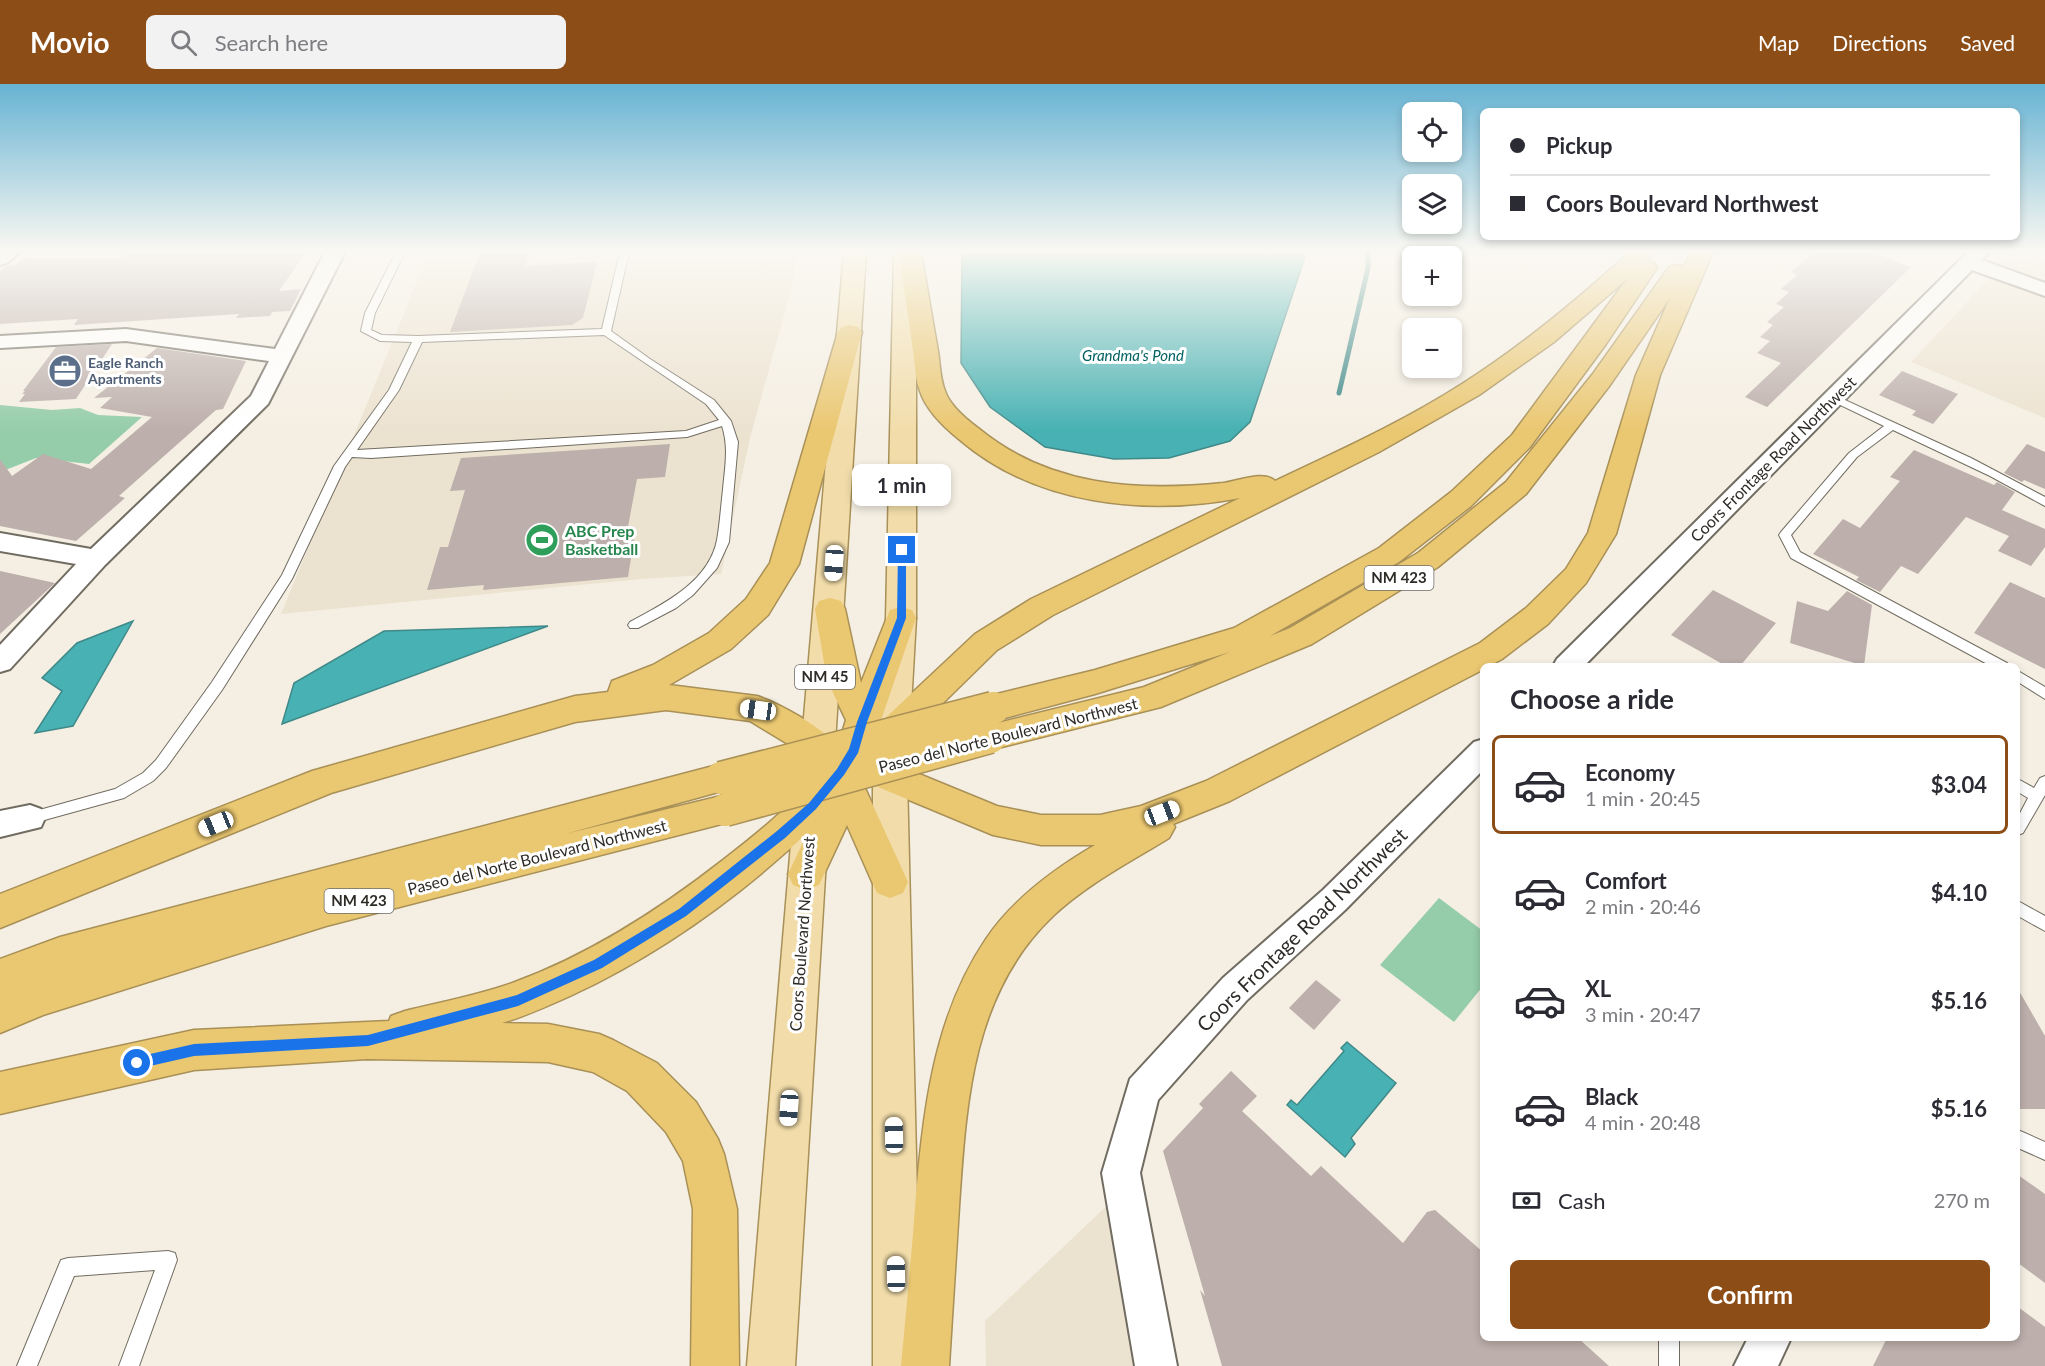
<!DOCTYPE html>
<html lang="en">
<head>
<meta charset="utf-8">
<style>
	body { margin:0; font-family:Lato,sans-serif; background:#f2f2f3; color:#2b2b33; height:100vh; display:flex; flex-direction:column; font-size:22px; white-space:nowrap }
	* { box-sizing:border-box; margin:0 }
	p { font-size:20px; color:#7c7c81 }
	.icon { flex:none; width:33px; height:33px; fill:none; stroke:currentColor; stroke-width:2; stroke-linecap:round; stroke-linejoin:round }
	.map { position:relative; flex:1; overflow:hidden }
	.sheet { position:absolute; left:1480px; top:579px; width:540px; height:678px; display:flex; flex-direction:column; background:#fff; border-radius:9px; box-shadow:0 3px 9px #0003 }
	.sheet>* { flex:none }
	.top-card { position:absolute; left:1480px; top:24px; width:540px; height:132px; border-radius:9px; box-shadow:0 3px 9px #0003; display:grid; align-content:center; height:132px; padding:0 30px; background:#fff }
	.tools { position:absolute; left:1402px; top:18px; display:grid; gap:12px }
	.tools a { display:grid; place-items:center; width:60px; height:60px; border-radius:9px; background:#fff; box-shadow:0 3px 9px #0003; font-size:30px }
	.end { position:absolute; width:27px; height:27px; margin:-14px; border:8px solid #1a73e8; background:#fff; box-shadow:0 0 0 3px #fff }
	.from { border-radius:50% }
	.bubble { position:absolute; height:42px; border-radius:9px; background:#fff; box-shadow:0 3px 9px #0003; font-size:20px; font-weight:700; line-height:42px; text-align:center }
	.car { position:absolute; width:18px; height:36px; margin:-18px -9px; border-radius:8px; box-shadow:0 0 4px 2px #0007; background:linear-gradient(#fff 24%,#345 0 40%,#fff 0 76%,#345 0 86%,#fff 0) }
	.top-card b { display:flex; align-items:center; gap:21px; height:57px; font-size:22px }
	.top-card b+b { border-top:2px solid #e1e1e2 }
	.top-card i { width:15px; height:15px; background:#2b2b33 }
	ul { padding:0; list-style:none }
	li { display:flex; align-items:center; gap:18px; height:99px; margin:0 12px 9px; padding:0 18px; border:3px solid transparent; border-radius:9px }
	li div { flex:1 }
	li b { display:block; font-size:22px }
	li em { font-style:normal; font-weight:700 }
	li.current { border-color:#8d4d17 }
	li>.icon { width:54px; height:54px; stroke-width:1.5 }
	h2 { padding:0 30px; font-size:27px; line-height:72px }
	.pay { display:flex; align-items:center; gap:15px; height:66px; padding:0 30px; font-size:22px }
	.pay p { margin-inline-start:auto }
	.primary-button { display:flex; gap:12px; margin-top:auto; padding:12px 30px }
	.primary-button a { flex:1; height:69px; border-radius:9px; background:#8d4d17; color:#fff; font-size:24px; font-weight:700; line-height:69px; text-align:center }
	header { display:flex; align-items:center; gap:36px; box-sizing:border-box; height:84px; padding:0 30px; background:#8d4d17; color:#fff }
	header strong { font-size:28px }
	nav { display:flex; gap:33px; margin-inline-start:auto; font-size:21px }
	.search { width:420px; height:54px; background:#f2f2f3; display:flex; align-items:center; gap:15px; box-sizing:border-box; padding:0 21px; border-radius:9px; color:#7c7c81; font-size:22px }
	.map>svg:first-child { display:block }
	.built { fill:#ece2d0 }
	.green { fill:#95cdaa }
	.water { fill:#47b1b3; stroke:#408989; stroke-width:1.5 }
	.lines { fill:none; stroke-linecap:round; stroke-linejoin:round }
	.stream { stroke:#408989; stroke-width:5 }
	.building { fill:#bdafab }
	.lane-casing { stroke:#716c61; stroke-width:2 }
	.street-casing { stroke:#716c61; stroke-width:4 }
	.primary-casing { stroke:#a89057; stroke-width:3 }
	.highway-casing { stroke:#a89057; stroke-width:3 }
	.lane { fill:#fff; fill-rule:evenodd }
	.street { fill:#fff; fill-rule:evenodd }
	.primary { fill:#f2ddaa; fill-rule:evenodd }
	.highway { fill:#eac771; fill-rule:evenodd }
	.highway-bridge-casing { stroke:#a89057; stroke-width:35; stroke-linecap:butt }
	.highway-bridge { stroke:#eac771; stroke-width:32 }
	.route { fill:#1a73e8 }
	.labels { text-anchor:middle; stroke-width:6; stroke-linejoin:round; paint-order:stroke }
	.far-service-label { font-size:14px; font-weight:bold; fill:#4e5e75; stroke:#fff; text-anchor:start }
	.far-water-label { font-size:15px; font-style:italic; fill:#016162; stroke:#fff }
	.shield { fill:#fff; stroke:#6d6b68; stroke-width:1.5 }
	.shield-label { font-size:15px; font-weight:bold; fill:#2e2b27 }
	.street-label { font-size:16px; fill:#2e2b27; stroke:#fff }
	.leisure-label { font-size:16px; font-weight:bold; fill:#27864d; stroke:#fff; text-anchor:start }
	.near-street-label { font-size:20px; fill:#2e2b27; stroke:#fff }
</style>
</head>
<body>
<header>
<strong>Movio</strong>
<div class="search"><svg class="icon" aria-label="search" viewBox="0 0 24 24"><circle cx="10" cy="10" r="6"/><path d="M15 15l6 6"/></svg>Search here</div>
<nav><a>Map</a><a>Directions</a><a>Saved</a></nav>
</header>
<div class="map">
<svg width="2045" height="1282" viewBox="0 0 2045 1282">
	<rect width="100%" height="100%" fill="#f5efe3"/>
	<!-- built -->
	<path class="built" d="M429,168h368l-7,41 -40,145 -29,136 -80,5 -360,35z
		M2014,168h31v166l-134,-56z
		M1115,1114l24,168h-153l-1,-45z"/>
	<!-- green -->
	<path class="green" d="M0,321l52,5 28,-2 18,7 44,2 -53,47 -53,-6 -33,13 -3,-4z
		M1439,814l44,33v55l-29,36 -74,-57z"/>
	<!-- water -->
	<path class="water" d="M962,168h340l3,5 -55,165 -20,19 -61,17 -55,1 -69,-12 -55,-40 -29,-44z
		M133,537l-60,105 -38,7 27,-42 -20,-13 35,-35z
		M548,542l-266,98 12,-41 90,-52z
		M1347,958l49,41 -45,55 4,6 -10,13 -58,-52 4,-5 6,5 47,-54 -3,-3z"/>
	<g class="lines">
		<!-- stream -->
		<path class="stream" d="M1339,309l29,-125v-16"/>
	</g>
	<!-- building -->
	<path class="building" d="M125,168h181l-27,39 22,-2 -11,22 -18,1 -2,4 -34,2 3,-4 -165,11 4,-6 -78,5v-53l6,-5 10,-1 7,-7 97,1z
		M480,168h50l-4,14 71,-4 -14,56 -11,7 -122,7z
		M1814,168h56l41,15 -144,140 -22,-10 36,-34 -24,-10 13,-12 -10,-4 13,-12 -6,-3 17,-15 -8,-3 13,-12 -8,-3 16,-14 -6,-3z
		M112,260l-36,55 -57,3 6,-8h-3l3,-3h-2l33,-44z
		M157,264l89,13 -23,48 -7,1 -97,86 6,2 -49,43 -76,-15v-67l12,17 31,-22 48,15 61,-52 -52,-9 12,-11 -18,1z
		M1902,287l56,23 -25,30 -21,-9 4,-4 -37,-16z
		M670,360l-5,33 -28,2 -10,53 8,1 -7,44 -145,13 1,-5 -57,5 13,-43h8l17,-57 -15,1 11,-33z
		M2027,360l18,8v37l-21,-9 -2,2 -18,-9z
		M1914,366l80,35 3,-3 18,10 -13,18 43,19v18l-14,19 -33,-15 11,-15 -43,-19 -48,57 -17,-8 -21,26 -24,-12 3,-3 -46,-23 30,-35 17,9 40,-47 -10,-4z
		M0,487l55,12 -55,51z
		M2010,498l35,16v71l-71,-36z
		M1713,506l63,33 -36,43h-14l-55,-31z
		M1847,507l25,14 -8,61 -74,-23 7,-42 31,10z
		M1316,896l25,20 -27,30 -25,-22z
		M2018,905l27,47v73h-27z
		M1231,987l26,25 -15,15 69,65 10,-10 82,77 24,-31 8,-2 49,43v85h94l31,28h-387l-22,-76 5,6 -42,-145 40,-43 -4,-4z
		M2018,1091l27,19v89l-27,-20z
		M2018,1223l27,20v39h-172l14,-28h131z"/>
	<g class="lines">
		<defs>
			<path id="lane" d="M396,168h9l-30,61 -4,17 11,5 36,1 184,-7 18,-77h9l-18,79 39,28 64,41 17,21 7,21 -9,100 -12,26 -24,27 -17,13 -38,20h-8l-2,-3 2,-3c33,-18 79,-40 87,-82 3,-17 4,-34 6,-51 2,-22 6,-42 -1,-63l-35,11 -316,21 -19,-1 -7,10 -53,112 -70,111 -56,78 -13,13 -29,17 -94,26 -5,-2 -2,-4 2,-4 90,-25 28,-16 13,-13 56,-78 70,-107 52,-109 55,-76 23,-48 -32,-1 -19,-10 4,-18zM604,251l102,69 13,16 -33,11 -329,19 42,-60 23,-48z
				M1834,311l137,63 74,39v9l-55,-30 -97,-46 -36,27 -66,78 9,17 207,111 1,3h-17l-200,-108 -12,-23 2,-3 68,-79 35,-27 -54,-26v-4z
				M2018,587l27,16v12l-27,-17z
				M2045,692v19l-22,38 -5,2v-18l10,-19 -10,-6v-13l16,9 6,-10z
				M2018,817l27,15v15l-27,-15z
				M2018,1046l27,12v18l-27,-12z
				M168,1167l7,2 2,7 -38,106h-20l36,-96 -81,6 -37,90h-20l44,-106 7,-2z
				M1659,1254h20v28h-20z"/>
			<path id="street" d="M0,168h20l-13,11 -7,2z
				M325,168h20l-77,152 -163,161 -95,104 -10,3v-27l76,-81 -76,-13v-18l91,16 160,-153 18,-35 -143,-20 -126,7v-12l126,-7 149,20z
				M1968,168h21l-7,8 63,23v13l-73,-26 -388,396h-31l4,-7z
				M1484,655v30l-139,141 -98,90 -89,100 -18,73 37,193h-42l-33,-193 28,-94 93,-101 100,-88 151,-148z
				M30,721l11,4 4,9 -4,9 -41,10v-26z
				M1748,1254h43l-13,28h-44z"/>
			<path id="primary" d="M844,168h22l-33,523 -5,10 -12,4 -12,-4 -5,-10z
				M894,168h22v366l-9,159 14,589h-48v-589l13,-159z
				M809,745l13,4 5,11 -32,522h-48l44,-522 5,-11z"/>
			<path id="highway" d="M899,168h22c6,33 11,66 17,99 2,12 2,28 7,40 5,15 21,28 33,37 70,58 158,64 245,55 15,-2 41,-13 52,-2 63,-30 128,-59 187,-97 60,-38 115,-84 168,-132h24l-8,9 8,2 3,5 -51,76 -76,103 -59,59 -72,56 -129,74 20,-8 128,-75 88,-71 86,-107 77,-108 8,-2 7,2 7,-15h22l-53,123 -44,159 -30,49 -38,41 -46,35 -13,7h-5v3l-254,132 -57,23 2,3 -6,11c-39,24 -82,46 -116,78 -81,77 -87,187 -94,291 -3,53 -7,106 -10,159h-48c5,-53 10,-105 14,-158 8,-93 17,-189 71,-269 27,-40 68,-70 109,-94h-54l-48,-10 -115,-48 -5,-10 -8,11 43,94 -5,11 -13,5 -13,-5 -30,-68 -28,60 -13,5 -13,-5 -5,-11 20,-42c-70,66 -150,123 -238,164 -22,10 -44,20 -68,27l46,1 51,10 14,6 44,23 39,39 22,37 6,15 13,55 2,157h-48l2,-157 -10,-48 -17,-29 -39,-41 -34,-19 -45,-10 -181,-3 -173,11 -194,44v-42l194,-42 195,-9 2,-5 14,-5c36,-9 75,-16 110,-29 76,-28 144,-72 208,-122 35,-27 68,-54 97,-88l-14,-17 -56,-34 -84,-11 -91,12 -244,71 -331,135v-34l312,-123 263,-75 33,-4 4,-11 41,-16 56,-32 37,-34 24,-36 68,-231 4,-5 8,-2 8,2 4,5 -63,232 -31,51 -37,34 -62,36 88,11c24,8 64,31 81,50l8,-26 -19,-40 -12,-71 4,-8 11,-3 11,3 4,8 16,74 29,-73 11,-3 11,3 4,8 -36,105 95,-89 56,-35 209,-101c-95,18 -204,7 -280,-58 -15,-12 -34,-30 -40,-49 -5,-12 -5,-27 -7,-40 -4,-33 -10,-66 -14,-99zM1627,195l-115,156 -61,57 -72,56 -145,80 -139,42 -102,25 -12,4 -4,9 4,9 12,4 102,-27 135,-42 -86,35 -166,41 -5,9 5,9 12,4 171,-43 151,-63 126,-77 88,-73 84,-109 60,-87 -34,77 -48,158 -22,36 -40,39 -46,35 -274,138 -65,25 -41,9h-59l-44,-9 -95,-39 -8,-16 103,-101 56,-35 326,-163 100,-57 75,-53z
				M721,680l12,4 5,10 -5,10 -168,46 160,-39 12,5 5,10 -5,10 -411,106 -283,89 -43,18v-74l60,-22z"/>
		</defs>
		<!-- lane casing -->
		<use href="#lane" class="lane-casing"/>
		<!-- street casing -->
		<use href="#street" class="street-casing"/>
		<!-- primary casing -->
		<use href="#primary" class="primary-casing"/>
		<!-- highway casing -->
		<use href="#highway" class="highway-casing"/>
		<!-- lane -->
		<use href="#lane" class="lane"/>
		<!-- street -->
		<use href="#street" class="street"/>
		<!-- primary -->
		<use href="#primary" class="primary"/>
		<!-- highway -->
		<use href="#highway" class="highway"/>
		<defs>
			<path id="highway-bridge" d="M721,694l272,-70
				M725,726l265,-73"/>
		</defs>
		<!-- highway-bridge casing -->
		<use href="#highway-bridge" class="highway-bridge-casing"/>
		<!-- highway-bridge -->
		<use href="#highway-bridge" class="highway-bridge"/>
	</g>
	<!-- sky -->
	<linearGradient id="sky" x2="0" y2="1"><stop stop-color="#67b3d3"/><stop offset="0.48" stop-color="#faf8f2"/><stop offset="1" stop-color="#faf8f2" stop-opacity="0"/></linearGradient>
	<rect width="2045" height="347" fill="url(#sky)"/>
	<!-- route -->
	<path class="route" d="M902,463l4,3v68l-39,104 -9,31 -14,22 -28,34 -31,29 -99,78 -84,52 -84,38 -150,40 -174,10 -57,13 -5,-2 -1,-4 6,-6 57,-13 174,-9 149,-40 77,-35 85,-51 98,-78 32,-28 28,-34 12,-20 8,-27 40,-104 1,-68z"/>
	<!-- icons -->
	<defs>
		<symbol id="office-disc" viewBox="-11 -11 22 22"><circle r="9.5" fill="#5c6f8a" stroke="#fff"/><path d="M-6-3h4V-5.5h4V-3h4V5H-6ZM-1-4.5V-3h2v-1.5ZM-6 0V1H6V0Z" fill="#fff"/></symbol>
		<symbol id="stadium-disc" viewBox="-11 -11 22 22"><circle r="9.5" fill="#2e9e5b" stroke="#fff"/><path d="M0-5a6.5 5 0 1 0 0 10a6.5 5 0 1 0 0-10ZM-3.5-1.8h7v3.6h-7Z" fill="#fff"/></symbol>
	</defs>
	<g fill-rule="evenodd">
		<use href="#office-disc" x="46" y="268" width="38" height="38"/>
		<use href="#stadium-disc" x="523" y="437" width="38" height="38"/>
	</g>
	<g class="labels">
		<!-- far-service labels -->
		<g class="far-service-label">
			<text x="88" y="284">Eagle Ranch<tspan x="88" dy="16">Apartments</tspan></text>
		</g>
		<!-- far-water labels -->
		<g class="far-water-label">
			<text x="1133" y="277">Grandma's Pond</text>
		</g>
		<!-- shield labels -->
		<g class="shield">
			<rect x="1364.5" y="482" width="69" height="24" rx="4.5"/>
			<rect x="795" y="581" width="60" height="24" rx="4.5"/>
			<rect x="324.5" y="805" width="69" height="24" rx="4.5"/>
		</g>
		<g class="shield-label">
			<text x="1399" y="499">NM 423</text>
			<text x="825" y="598">NM 45</text>
			<text x="359" y="822">NM 423</text>
		</g>
		<!-- street labels -->
		<g class="street-label">
			<text transform="translate(1773 375) rotate(-45)" y="6">Coors Frontage Road Northwest</text>
			<text transform="translate(1008 651) rotate(-14)" y="6">Paseo del Norte Boulevard Northwest</text>
			<text transform="translate(537 773) rotate(-14)" y="6">Paseo del Norte Boulevard Northwest</text>
			<text transform="translate(802 850) rotate(-86)" y="6">Coors Boulevard Northwest</text>
		</g>
		<!-- leisure labels -->
		<g class="leisure-label">
			<text x="565" y="453">ABC Prep<tspan x="565" dy="18">Basketball</tspan></text>
		</g>
		<!-- near-street labels -->
		<g class="near-street-label">
			<text transform="translate(1302 846) rotate(-44)" y="7">Coors Frontage Road Northwest</text>
		</g>
	</g>
</svg>
<div class="tools">
<a><svg class="icon" aria-label="locate" viewBox="0 0 24 24"><circle cx="12" cy="12" r="6"/><path d="M12 2v4M12 18v4M2 12h4M18 12h4"/></svg></a>
<a><svg class="icon" aria-label="layers" viewBox="0 0 24 24"><path d="M12 4l9 5-9 5-9-5zM3 14l9 5 9-5"/></svg></a>
<a>+</a>
<a>−</a>
</div>
<i class="end from" style="left:137px;top:979px"></i>
<i class="end" style="left:902px;top:466px"></i>
<div class="bubble" style="left:852px;top:380px;width:99px">1 min</div>
<i class="car" style="left:834px;top:479px;rotate:184deg"></i>
<i class="car" style="left:758px;top:626px;rotate:278deg"></i>
<i class="car" style="left:1162px;top:729px;rotate:69deg"></i>
<i class="car" style="left:216px;top:740px;rotate:248deg"></i>
<i class="car" style="left:789px;top:1024px;rotate:184deg"></i>
<i class="car" style="left:894px;top:1051px;rotate:359deg"></i>
<i class="car" style="left:896px;top:1190px;rotate:359deg"></i>
<div class="top-card">
<b><i class="from"></i>Pickup</b>
<b><i></i>Coors Boulevard Northwest</b>
</div>
<section class="sheet">
<h2>Choose a ride</h2>
<ul>
<li class="current"><svg class="icon" aria-label="car" viewBox="0 0 24 24"><path d="M5 17H2v-5l4-1 3-4h7l3 4 3 1v5h-3M9 17h6M6 11h13"/><circle cx="7" cy="17" r="2"/><circle cx="17" cy="17" r="2"/></svg><div><b>Economy</b><p>1 min · 20:45</p></div><em>$3.04</em></li>
<li><svg class="icon" aria-label="car" viewBox="0 0 24 24"><path d="M5 17H2v-5l4-1 3-4h7l3 4 3 1v5h-3M9 17h6M6 11h13"/><circle cx="7" cy="17" r="2"/><circle cx="17" cy="17" r="2"/></svg><div><b>Comfort</b><p>2 min · 20:46</p></div><em>$4.10</em></li>
<li><svg class="icon" aria-label="car" viewBox="0 0 24 24"><path d="M5 17H2v-5l4-1 3-4h7l3 4 3 1v5h-3M9 17h6M6 11h13"/><circle cx="7" cy="17" r="2"/><circle cx="17" cy="17" r="2"/></svg><div><b>XL</b><p>3 min · 20:47</p></div><em>$5.16</em></li>
<li><svg class="icon" aria-label="car" viewBox="0 0 24 24"><path d="M5 17H2v-5l4-1 3-4h7l3 4 3 1v5h-3M9 17h6M6 11h13"/><circle cx="7" cy="17" r="2"/><circle cx="17" cy="17" r="2"/></svg><div><b>Black</b><p>4 min · 20:48</p></div><em>$5.16</em></li>
</ul>
<div class="pay"><svg class="icon" aria-label="cash" viewBox="0 0 24 24"><path d="M3 7h18v10H3z"/><circle cx="12" cy="12" r="2"/></svg>Cash<p>270 m</p></div>
<div class="primary-button"><a>Confirm</a></div>
</section>
</div>
</body>
</html>
